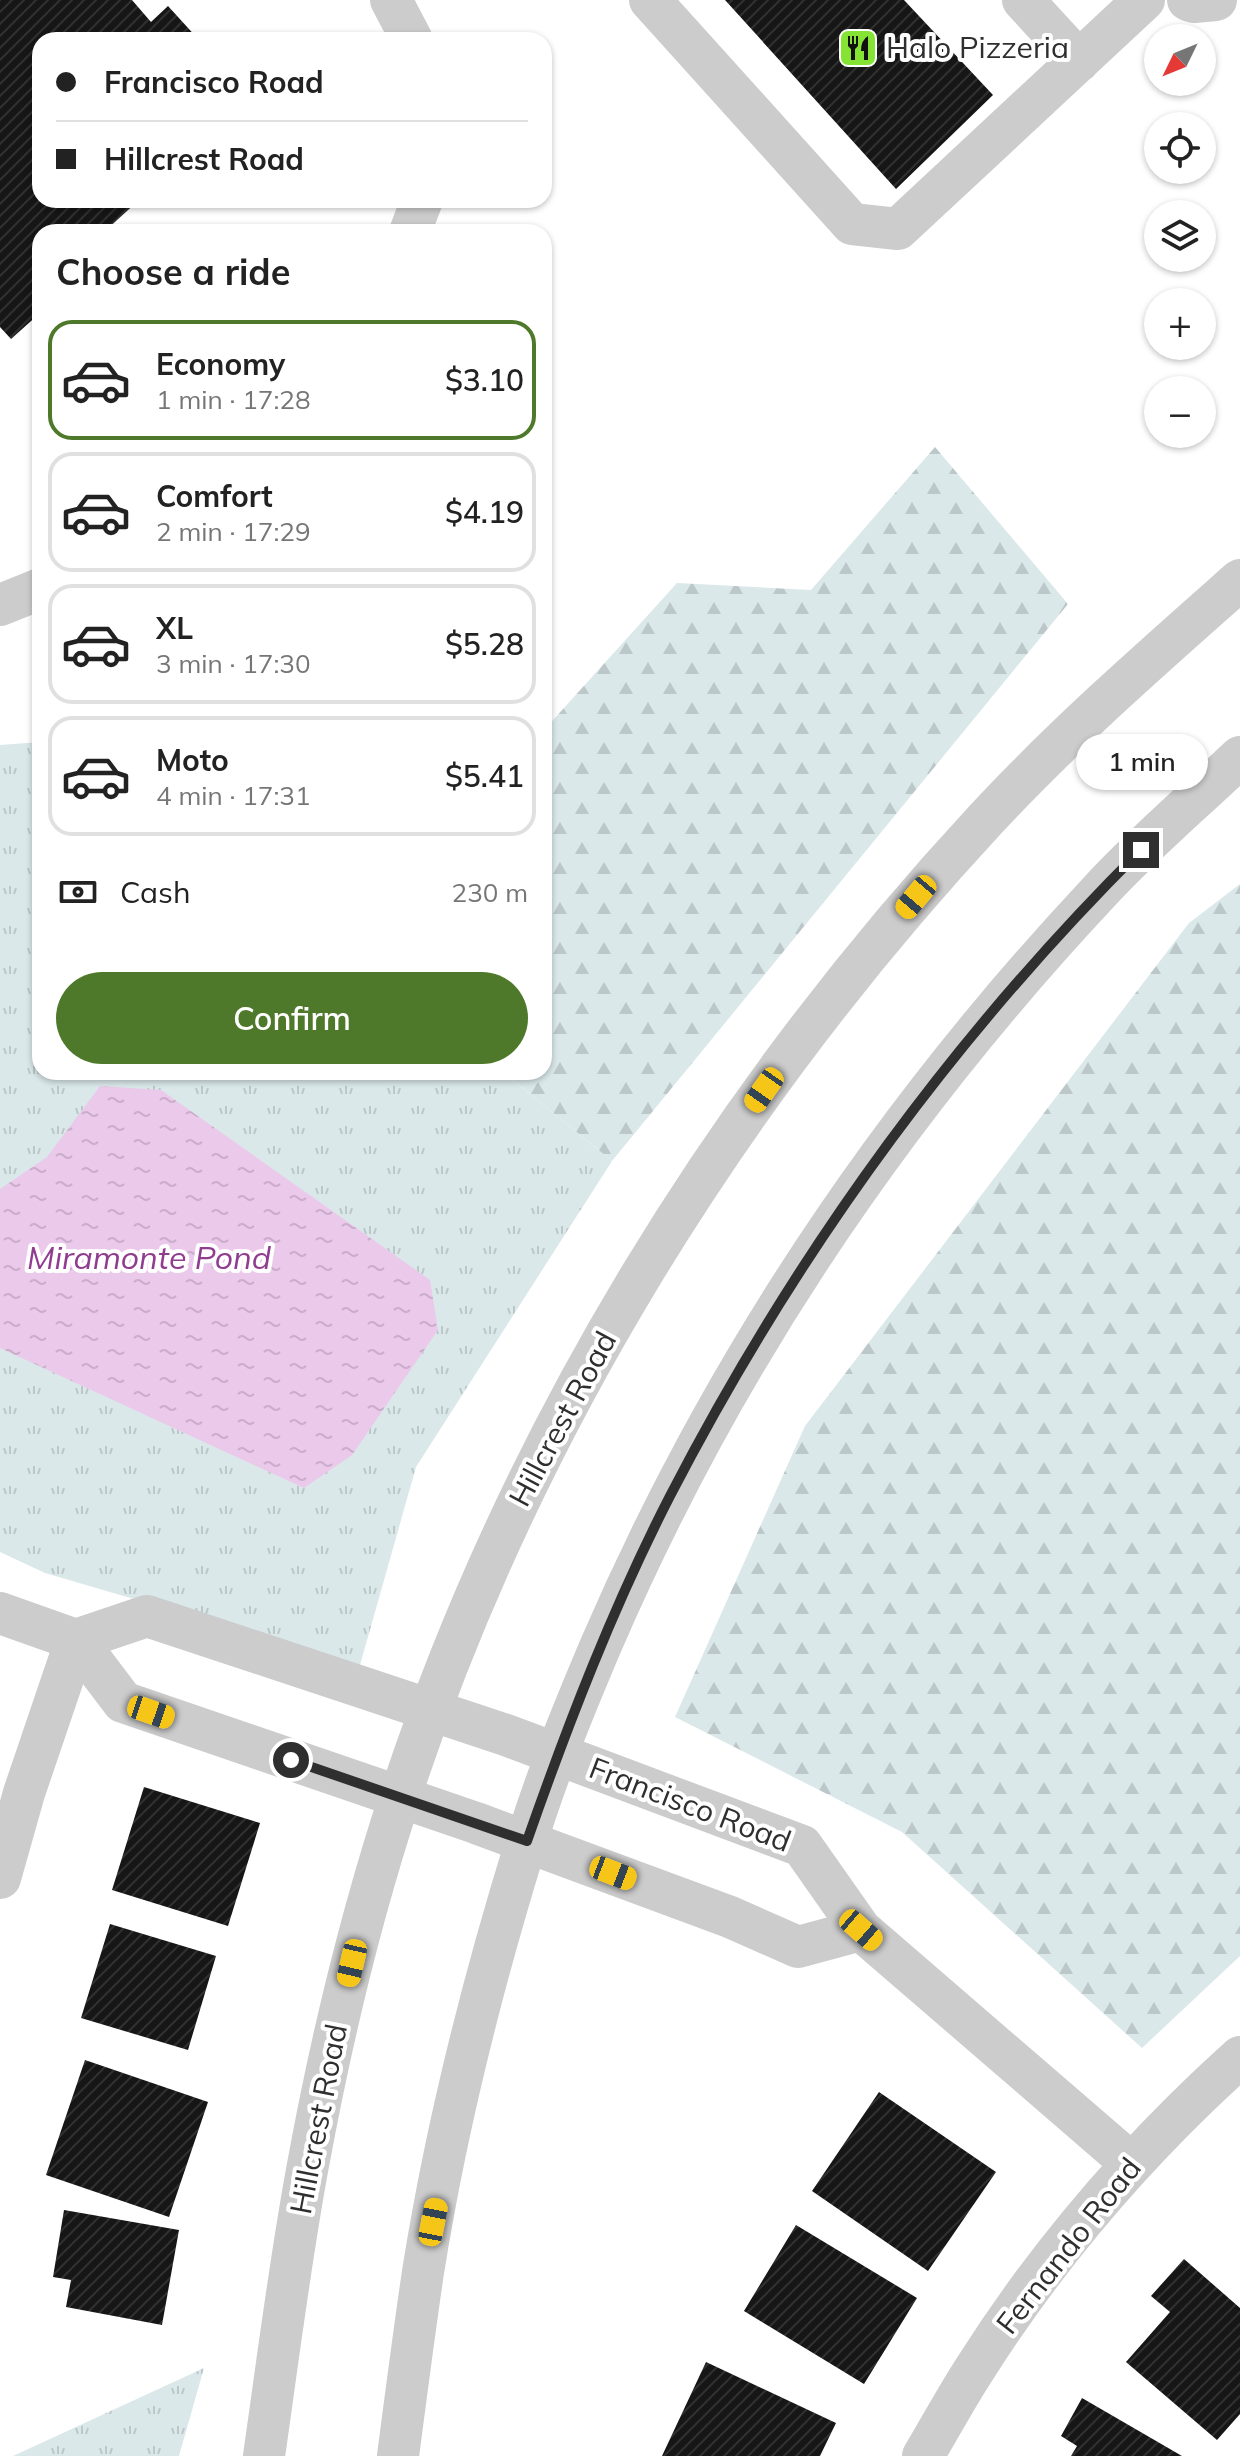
<!DOCTYPE html>
<html lang="en">
<head>
<meta charset="utf-8">
<style>
	body { margin:0; font-family:Mulish,sans-serif; background:#f6f6f6; color:#222; height:100vh; display:flex; flex-direction:column; font-size:30px; white-space:nowrap }
	* { box-sizing:border-box; margin:0 }
	p { font-size:26px; color:#767676 }
	.icon { flex:none; width:44px; height:44px; fill:none; stroke:currentColor; stroke-width:2; stroke-linecap:round; stroke-linejoin:round }
	.map { position:relative; flex:1; overflow:hidden }
	.panel { position:absolute; left:32px; top:224px; width:520px; height:856px; display:flex; flex-direction:column; background:#fff; border-radius:24px; box-shadow:0 2px 6px #0004 }
	.panel>* { flex:none }
	.top-card { position:absolute; left:32px; top:32px; width:520px; height:176px; border-radius:24px; box-shadow:0 2px 6px #0004; display:grid; align-content:center; height:176px; padding:0 24px; background:#fff }
	.needle { width:52px; rotate:227deg }
	.fabs { position:absolute; left:1144px; top:24px; display:grid; gap:16px }
	.fabs a { display:grid; place-items:center; width:72px; height:72px; border-radius:50%; background:#fff; box-shadow:0 2px 6px #0004; font-size:40px }
	.end { position:absolute; width:36px; height:36px; margin:-18px; border:10px solid #2f2f2f; background:#fff; box-shadow:0 0 0 4px #fff }
	.from { border-radius:50% }
	.bubble { position:absolute; height:56px; border-radius:28px; background:#fff; box-shadow:0 2px 6px #0004; font-size:26px; font-weight:600; line-height:56px; text-align:center }
	.car { position:absolute; width:24px; height:48px; margin:-24px -12px; border-radius:10px; box-shadow:0 0 6px 2px #0007; background:linear-gradient(#f5c518 24%,#345 0 40%,#f5c518 0 76%,#345 0 86%,#f5c518 0) }
	.top-card b { display:flex; align-items:center; gap:28px; height:76px; font-size:30px }
	.top-card b+b { border-top:2px solid #e0e0e0 }
	.top-card i { width:20px; height:20px; background:#222 }
	ul { padding:0; list-style:none }
	li { display:flex; align-items:center; gap:24px; height:120px; margin:0 16px 12px; padding:0 8px; border:4px solid #e0e0e0; border-radius:24px }
	li div { flex:1 }
	li b { display:block; font-size:30px }
	li em { font-style:normal; font-weight:600 }
	li.current { border-color:#4f792a }
	li>.icon { width:72px; height:72px; stroke-width:1.5 }
	h2 { padding:0 24px; font-size:36px; line-height:96px }
	.pay { display:flex; align-items:center; gap:20px; height:88px; padding:0 24px; font-size:30px }
	.pay p { margin-inline-start:auto }
	.action { display:flex; gap:16px; margin-top:auto; padding:16px 24px }
	.action a { flex:1; height:92px; border-radius:48px; background:#4f792a; color:#fff; font-size:32px; font-weight:600; line-height:92px; text-align:center }
	.map>svg:first-child { display:block }
	.grass { fill:url(#grass-tufts) }
	.forest { fill:url(#forest-firs) }
	.water { fill:url(#water-ripples) }
	.building { fill:url(#building-hatch) }
	.lines { fill:none; stroke-linecap:round; stroke-linejoin:round }
	.minor { stroke:#ccc; stroke-width:42 }
	.route { stroke:#2f2f2f; stroke-width:10 }
	.labels { text-anchor:middle; stroke-width:8; stroke-linejoin:round; paint-order:stroke }
	.poi-label { font-size:30px; fill:#2f2f2f; stroke:#fff; text-anchor:start }
	.street-label { font-size:30px; fill:#2f2f2f; stroke:#fff }
	.water-label { font-size:32px; font-style:italic; fill:#903d90; stroke:#fff }
</style>
</head>
<body>
<div class="map">
<svg width="1240" height="2456" viewBox="0 0 1240 2456">
	<defs>
		<pattern id="grass-tufts" width="24" height="20" patternUnits="userSpaceOnUse" patternTransform="scale(2)"><rect width="24" height="20" fill="#dae8e9"/><path d="M3 7l-1-3M5 7V3M7 7l1-3M15 17l-1-3M17 17v-4M19 17l1-3" fill="none" stroke="#bbc7c8"/></pattern>
		<pattern id="forest-firs" width="22" height="20" patternUnits="userSpaceOnUse" patternTransform="scale(2)"><rect width="22" height="20" fill="#dae8e9"/><path d="M5 1l3.5 6h-7zM16 11l3.5 6h-7z" fill="#bbc7c8"/></pattern>
		<pattern id="water-ripples" width="26" height="14" patternUnits="userSpaceOnUse" patternTransform="scale(2)"><rect width="26" height="14" fill="#ebc9eb"/><path d="M2 4q2-2 4 0t4 0M15 11q2-2 4 0t4 0" fill="none" stroke="#caadca"/></pattern>
		<pattern id="building-hatch" width="6" height="6" patternUnits="userSpaceOnUse" patternTransform="scale(2)"><rect width="6" height="6" fill="#161616"/><path d="M-1 1l2-2M0 6l6-6M5 7l2-2" fill="none" stroke="#303030"/></pattern>
	</defs>
	<rect width="100%" height="100%" fill="#fff"/>
	<!-- grass -->
	<path class="grass" d="M40,742v330h463l109,89 -196,306 -56,198 -315,-92 -45,-21v-807z
		M204,2368l-25,88h-166z"/>
	<!-- forest -->
	<path class="forest" d="M935,447l133,157 -456,557 -109,-89h41v-342l133,-147 134,7z
		M1240,884v1072l-98,92 -240,-216 -227,-115 130,-291 384,-503z"/>
	<!-- water -->
	<path class="water" d="M100,1086l61,4 269,190 8,50 -86,125 -48,33 -304,-140v-159l47,-32z"/>
	<!-- building -->
	<path class="building" d="M0,0h132l19,22 17,-16 31,34h-159v160h99l-35,32h-64v81l-29,26 -11,-12z
		M725,0h179l89,95 -97,94z
		M144,1787l116,36 -32,103 -116,-36z
		M110,1924l106,32 -28,94 -107,-32z
		M85,2060l123,42 -39,115 -123,-42z
		M879,2092l117,80 -68,99 -116,-80z
		M64,2210l115,20 -17,95 -96,-18 5,-27 -18,-3z
		M796,2225l121,73 -53,86 -120,-73z
		M1184,2259l56,49v106l-23,26 -91,-78 44,-50 -19,-16z
		M706,2362l130,61 -16,33h-158z
		M1082,2398l100,58h-111l6,-10 -16,-10z"/>
	<g class="lines">
		<!-- minor -->
		<path class="minor" d="M391,0l21,40
			M650,0l202,224 46,5 246,-229
			M1023,0l56,61
			M1188,0l6,2 22,-2
			M410,232l12,-32
			M0,605l40,-16
			M0,1613l76,27 47,62 353,121 254,94 68,30 63,-17
			M76,1640l71,-24 359,119 296,111 59,84 271,234
			M0,1878l24,-85 52,-153
			M264,2456c14,-97 26,-195 44,-291 23,-125 53,-250 93,-371 119,-362 326,-696 585,-975 79,-85 167,-162 254,-239
			M398,2456c8,-61 16,-123 25,-184 23,-144 59,-287 102,-426 21,-69 48,-135 76,-201 121,-281 289,-530 498,-753 44,-48 94,-90 141,-135
			M923,2456c18,-30 34,-60 53,-89 73,-115 163,-219 264,-310"/>
	</g>
	<g class="lines">
		<!-- route -->
		<path class="route" d="M291,1760l236,81c41,-117 86,-234 143,-345 123,-238 281,-457 471,-646"/>
	</g>
	<!-- icons -->
	<defs>
		<symbol id="restaurant-square" viewBox="-11 -11 22 22"><rect x="-9" y="-9" width="18" height="18" rx="4" fill="#85e334" stroke="#fff"/><path d="M-5-6h1v4h1v-4h1v4h1v-4h1v5L-1.5 .5V6h-2V.5L-5-1ZM5-6V6H3V1.5H1.5Q1.5-4 5-6Z" fill="#111"/></symbol>
	</defs>
	<g fill-rule="evenodd">
		<use href="#restaurant-square" x="836" y="26" width="44" height="44"/>
	</g>
	<g class="labels">
		<!-- poi labels -->
		<g class="poi-label">
			<text x="886" y="58">Halo Pizzeria</text>
		</g>
		<!-- street labels -->
		<g class="street-label">
			<text transform="translate(563 1419) rotate(-62)" y="10">Hillcrest Road</text>
			<text transform="translate(690 1805) rotate(21)" y="10">Francisco Road</text>
			<text transform="translate(319 2119) rotate(-79)" y="10">Hillcrest Road</text>
			<text transform="translate(1069 2246) rotate(-52)" y="10">Fernando Road</text>
		</g>
		<!-- water labels -->
		<g class="water-label">
			<text x="149" y="1269">Miramonte Pond</text>
		</g>
	</g>
</svg>
<div class="fabs">
<a><svg class="needle" viewBox="-14 -14 28 28"><path d="M0-13l5 13h-10z" fill="#e53935"/><path d="M0 13l5-13h-10z" fill="#767676"/></svg></a>
<a><svg class="icon" aria-label="locate" viewBox="0 0 24 24"><circle cx="12" cy="12" r="6"/><path d="M12 2v4M12 18v4M2 12h4M18 12h4"/></svg></a>
<a><svg class="icon" aria-label="layers" viewBox="0 0 24 24"><path d="M12 4l9 5-9 5-9-5zM3 14l9 5 9-5"/></svg></a>
<a>+</a>
<a>−</a>
</div>
<i class="end from" style="left:291px;top:1760px"></i>
<i class="end" style="left:1141px;top:850px"></i>
<div class="bubble" style="left:1076px;top:734px;width:132px">1 min</div>
<i class="car" style="left:916px;top:897px;rotate:220deg"></i>
<i class="car" style="left:764px;top:1090px;rotate:215deg"></i>
<i class="car" style="left:151px;top:1712px;rotate:109deg"></i>
<i class="car" style="left:613px;top:1873px;rotate:111deg"></i>
<i class="car" style="left:861px;top:1930px;rotate:131deg"></i>
<i class="car" style="left:352px;top:1963px;rotate:193deg"></i>
<i class="car" style="left:433px;top:2222px;rotate:11deg"></i>
<div class="top-card">
<b><i class="from"></i>Francisco Road</b>
<b><i></i>Hillcrest Road</b>
</div>
<section class="panel">
<h2>Choose a ride</h2>
<ul>
<li class="current"><svg class="icon" aria-label="car" viewBox="0 0 24 24"><path d="M5 17H2v-5l4-1 3-4h7l3 4 3 1v5h-3M9 17h6M6 11h13"/><circle cx="7" cy="17" r="2"/><circle cx="17" cy="17" r="2"/></svg><div><b>Economy</b><p>1 min · 17:28</p></div><em>$3.10</em></li>
<li><svg class="icon" aria-label="car" viewBox="0 0 24 24"><path d="M5 17H2v-5l4-1 3-4h7l3 4 3 1v5h-3M9 17h6M6 11h13"/><circle cx="7" cy="17" r="2"/><circle cx="17" cy="17" r="2"/></svg><div><b>Comfort</b><p>2 min · 17:29</p></div><em>$4.19</em></li>
<li><svg class="icon" aria-label="car" viewBox="0 0 24 24"><path d="M5 17H2v-5l4-1 3-4h7l3 4 3 1v5h-3M9 17h6M6 11h13"/><circle cx="7" cy="17" r="2"/><circle cx="17" cy="17" r="2"/></svg><div><b>XL</b><p>3 min · 17:30</p></div><em>$5.28</em></li>
<li><svg class="icon" aria-label="car" viewBox="0 0 24 24"><path d="M5 17H2v-5l4-1 3-4h7l3 4 3 1v5h-3M9 17h6M6 11h13"/><circle cx="7" cy="17" r="2"/><circle cx="17" cy="17" r="2"/></svg><div><b>Moto</b><p>4 min · 17:31</p></div><em>$5.41</em></li>
</ul>
<div class="pay"><svg class="icon" aria-label="cash" viewBox="0 0 24 24"><path d="M3 7h18v10H3z"/><circle cx="12" cy="12" r="2"/></svg>Cash<p>230 m</p></div>
<div class="action"><a>Confirm</a></div>
</section>
</div>
</body>
</html>
